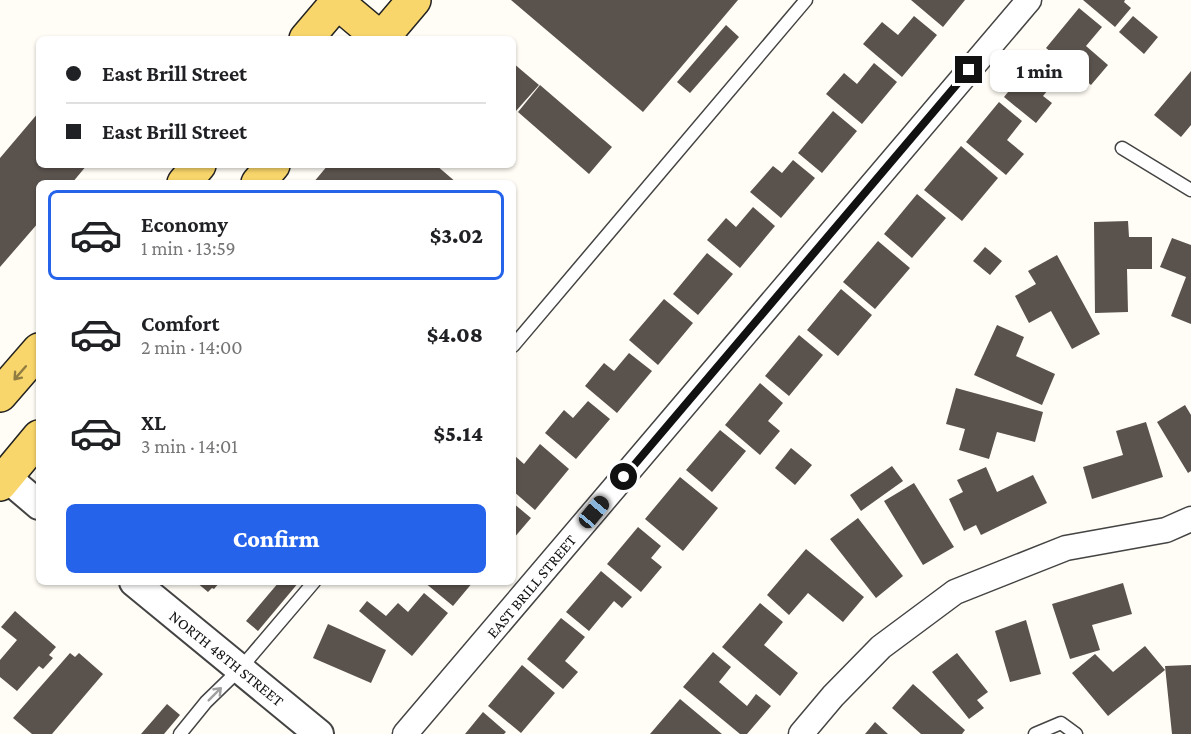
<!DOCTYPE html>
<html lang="en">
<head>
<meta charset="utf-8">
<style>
	body { margin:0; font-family:"Crimson Pro",serif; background:#f6f6f6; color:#202124; height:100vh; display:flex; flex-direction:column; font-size:22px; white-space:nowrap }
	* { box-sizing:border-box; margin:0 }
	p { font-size:20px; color:#757577 }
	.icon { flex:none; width:33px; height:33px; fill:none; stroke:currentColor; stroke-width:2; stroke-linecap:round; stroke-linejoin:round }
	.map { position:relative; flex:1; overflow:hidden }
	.sheet { position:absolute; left:36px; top:180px; width:480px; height:405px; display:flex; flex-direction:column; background:#fff; border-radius:9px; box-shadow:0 2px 4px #0004 }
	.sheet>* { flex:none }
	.hud { position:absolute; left:36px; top:36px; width:480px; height:132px; border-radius:9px; box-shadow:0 2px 4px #0004; display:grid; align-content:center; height:132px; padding:0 30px; background:#fff }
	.end { position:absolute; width:27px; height:27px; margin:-14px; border:8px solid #111; background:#fff; box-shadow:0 0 0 3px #fff }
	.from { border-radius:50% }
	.bubble { position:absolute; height:42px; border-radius:9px; background:#fff; box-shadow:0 2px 4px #0004; font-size:20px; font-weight:800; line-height:42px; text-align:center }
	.car { position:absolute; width:18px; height:36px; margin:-18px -9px; border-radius:8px; box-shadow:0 0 4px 2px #0007; background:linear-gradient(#222 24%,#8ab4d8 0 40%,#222 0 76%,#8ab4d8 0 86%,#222 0) }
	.hud b { display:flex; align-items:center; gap:21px; height:57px; font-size:22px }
	.hud b+b { border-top:2px solid #e0e0e0 }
	.hud i { width:15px; height:15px; background:#202124 }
	ul { padding:10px 0 0; list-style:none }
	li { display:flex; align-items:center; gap:18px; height:90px; margin:0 12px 9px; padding:0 18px; border:3px solid transparent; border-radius:9px }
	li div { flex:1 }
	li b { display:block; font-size:22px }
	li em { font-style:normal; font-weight:800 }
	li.selected { border-color:#2563eb }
	li>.icon { width:54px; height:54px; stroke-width:1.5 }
	.action { display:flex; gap:12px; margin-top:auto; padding:12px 30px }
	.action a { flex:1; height:69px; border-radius:9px; background:#2563eb; color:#fff; font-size:24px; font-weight:800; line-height:69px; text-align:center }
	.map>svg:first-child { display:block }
	.building { fill:#5a524d }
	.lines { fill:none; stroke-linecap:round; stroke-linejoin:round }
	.service-casing { stroke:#444; stroke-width:15 }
	.minor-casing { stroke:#444; stroke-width:27 }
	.tertiary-casing { stroke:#444; stroke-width:32 }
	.primary-casing { stroke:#222; stroke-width:36 }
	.service { stroke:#fff; stroke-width:12 }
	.minor { stroke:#fff; stroke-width:24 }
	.tertiary { stroke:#fff; stroke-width:28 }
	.primary { stroke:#f9d66b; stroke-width:33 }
	.oneway { stroke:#917d42 }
	.oneway2 { stroke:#a0a0a0 }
	.route { stroke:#111; stroke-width:8 }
	.labels { text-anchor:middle; stroke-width:6; stroke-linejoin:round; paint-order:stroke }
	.street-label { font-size:16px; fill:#111; stroke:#fff }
</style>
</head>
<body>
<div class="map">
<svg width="1191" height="734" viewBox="0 0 1191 734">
	<rect width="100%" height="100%" fill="#fffdf5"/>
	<!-- building -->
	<path class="building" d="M511,0h227l-95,112z
		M911,0h54l-22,27z
		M1083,0h42l-1,2 7,6 -16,19z
		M1079,8l23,19 -16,19 22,19 -17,20 -45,-37z
		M914,16l23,19 -35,42 -39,-33 19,-22 16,13z
		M1133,16l25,21 -14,17 -25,-22z
		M726,25l13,12 -49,56 -13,-11z
		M1039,54l23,19 -19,23 9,7 -16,20 -32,-26z
		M513,63l26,22 -23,26 -3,-2z
		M874,63l23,19 -35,42 -36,-30 18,-21 13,11z
		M1191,71v54l-10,12 -27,-22z
		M540,85l72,62 -23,27 -71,-62z
		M999,102l23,19 -15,19 17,14 -18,21 -40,-33z
		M833,111l24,20 -35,42 -24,-20z
		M39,112v53h48l-15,18h-33v39l-39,45v-109z
		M961,146l37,32 -36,43 -38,-31z
		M793,160l22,18 -34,40 -31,-26 23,-26 9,7z
		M328,165h108l21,18h-144z
		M917,194l29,24 -34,40 -28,-24z
		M753,207l22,19 -35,42 -33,-28 19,-22 10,9z
		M1128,221l1,16h23v32h-25l1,43 -33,1 -1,-91z
		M1172,238l19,7v79l-20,-8 15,-39 -26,-10z
		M878,241l32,27 -35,41 -32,-27z
		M985,247l17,14 -12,14 -17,-14z
		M707,253l26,21 -35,41 -25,-21z
		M1057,255l43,79 -28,15 -21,-38 -22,12 -14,-27 21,-12 -8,-13z
		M841,289l31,26 -34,41 -31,-26z
		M664,299l29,24 -35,42 -29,-25z
		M997,325l27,12 -8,19 39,18 -13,31 -68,-30z
		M799,335l24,20 -34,41 -24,-20z
		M629,353l23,18 -35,42 -32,-27 19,-23 10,8z
		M760,383l23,20 -15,18 12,10 -20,24 -35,-30z
		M956,388l87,24 -8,30 -38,-10 -8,27 -30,-9 6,-21 -19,-5z
		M588,401l22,18 -34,40 -31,-26 19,-23 9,8z
		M1185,405l6,10v56l-3,2 -31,-51z
		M1146,422l17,55 -71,22 -9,-32 40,-12 -7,-24z
		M720,430l26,21 -34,41 -26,-22z
		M540,444l29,25 -34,41 -22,-19v-32l2,-3 9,8z
		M791,448l21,17 -17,20 -20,-17z
		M892,466l11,15 -42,30 -11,-16z
		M986,467l11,25 36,-17 14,28 -66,32 -5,-10 -12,6 -15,-32 14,-7 -6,-12z
		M680,477l38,31 -35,43 -38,-32z
		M914,483l40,64 -31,18 -39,-64z
		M513,503l18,15 -18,21z
		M858,518l45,58 -27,22 -46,-59z
		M638,527l23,19 -10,12 11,9 -21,25 -34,-28z
		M806,549l58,48 -21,25 -35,-29 -19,22 -22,-20z
		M601,571l31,26 -10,11 -8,-7 -25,30 -23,-19z
		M196,582h24l-6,7 -2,-1 -4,4z
		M279,582h20l-41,49 -12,-10z
		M424,582h49l-20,24z
		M1123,583l9,31 -40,11 8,25 -30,9 -18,-55z
		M424,593l24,20 -36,43 -53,-45 8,-10 19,15 12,-13 10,9z
		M760,603l23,19 -19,23 34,28 -18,23 -58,-49z
		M15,611l41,36 -7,8 4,3 -10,11 -4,-3 -22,25 -17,-14v-17l17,-20 -16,-13z
		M561,618l24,19 -20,24 13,11 -15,17 -36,-30z
		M1026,620l15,54 -31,8 -15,-51z
		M328,624l58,26 -15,33 -58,-25z
		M1145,646l20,24 -57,46 -36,-43 23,-19 18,18z
		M713,652l18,15 -12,15 28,24 9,-12 15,12 -24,28h-7l-57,-47z
		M70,653l5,4 4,-4 24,21 -51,60h-20l-19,-16z
		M957,653l31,39 -11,8 7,8 -15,11 -37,-47z
		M522,665l33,28 -34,40 -33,-27z
		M1191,665v69h-19l-7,-68z
		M913,684l52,46 -3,4h-41l-29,-26z
		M680,699l42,35h-72z
		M167,704l13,11 -16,19h-23z
		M483,712l23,20 -2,2h-39z
		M875,722l13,12h-23z"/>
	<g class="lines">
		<defs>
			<path id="service" d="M1122,148l69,42
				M513,346l293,-346
				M180,734l26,-32 34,-33 74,-87
				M1035,734l26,-11 15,11"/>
			<path id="minor" d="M405,734l624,-734
				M801,734l32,-38 48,-49 74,-55 111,-44 100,-18 25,-11"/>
			<path id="tertiary" d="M0,472l39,33
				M134,582l185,152"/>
			<path id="primary" d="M337,2l44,37
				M306,39l33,-39
				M381,39l33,-39
				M184,183l15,-18
				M258,183l15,-18
				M0,395l39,-45
				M0,484l39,-47"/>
		</defs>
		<!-- service casing -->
		<use href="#service" class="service-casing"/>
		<!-- minor casing -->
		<use href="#minor" class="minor-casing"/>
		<!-- tertiary casing -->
		<use href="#tertiary" class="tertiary-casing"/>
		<!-- primary casing -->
		<use href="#primary" class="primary-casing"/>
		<!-- service -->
		<use href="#service" class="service"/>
		<!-- minor -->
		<use href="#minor" class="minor"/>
		<!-- tertiary -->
		<use href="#tertiary" class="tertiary"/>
		<!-- primary -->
		<use href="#primary" class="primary"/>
	</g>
	<!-- one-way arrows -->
	<defs><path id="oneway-shaft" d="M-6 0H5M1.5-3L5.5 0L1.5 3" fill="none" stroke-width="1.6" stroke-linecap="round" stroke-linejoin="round" transform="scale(1.5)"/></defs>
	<use class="oneway" href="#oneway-shaft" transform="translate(20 373) rotate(131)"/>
	<use class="oneway2" href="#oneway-shaft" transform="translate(215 694) rotate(-45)"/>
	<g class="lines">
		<!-- route -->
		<path class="route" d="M624,477l345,-407"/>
	</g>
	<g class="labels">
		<!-- street labels -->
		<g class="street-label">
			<text transform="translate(531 586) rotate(-50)" y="6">EAST BRILL STREET</text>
			<text transform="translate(227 658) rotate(39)" y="6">NORTH 48TH STREET</text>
		</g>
	</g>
</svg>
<i class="end from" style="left:624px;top:477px"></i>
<i class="end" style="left:969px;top:70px"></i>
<div class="bubble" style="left:990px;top:50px;width:99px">1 min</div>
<i class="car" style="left:594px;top:512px;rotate:40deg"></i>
<div class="hud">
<b><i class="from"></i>East Brill Street</b>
<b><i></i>East Brill Street</b>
</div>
<section class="sheet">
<ul>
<li class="selected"><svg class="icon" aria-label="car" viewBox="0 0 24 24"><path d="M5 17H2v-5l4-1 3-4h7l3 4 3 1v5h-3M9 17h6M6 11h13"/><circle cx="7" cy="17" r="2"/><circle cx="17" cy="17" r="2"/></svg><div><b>Economy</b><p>1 min · 13:59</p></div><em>$3.02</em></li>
<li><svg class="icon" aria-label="car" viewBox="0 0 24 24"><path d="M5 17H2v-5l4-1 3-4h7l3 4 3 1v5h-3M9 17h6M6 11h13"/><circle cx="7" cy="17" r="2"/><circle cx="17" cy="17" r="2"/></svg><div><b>Comfort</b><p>2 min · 14:00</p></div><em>$4.08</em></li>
<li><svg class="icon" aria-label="car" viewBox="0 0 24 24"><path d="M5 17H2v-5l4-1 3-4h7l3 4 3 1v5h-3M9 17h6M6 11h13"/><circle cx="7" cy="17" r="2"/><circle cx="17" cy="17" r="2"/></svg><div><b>XL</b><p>3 min · 14:01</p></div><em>$5.14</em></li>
</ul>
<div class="action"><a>Confirm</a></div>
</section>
</div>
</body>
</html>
